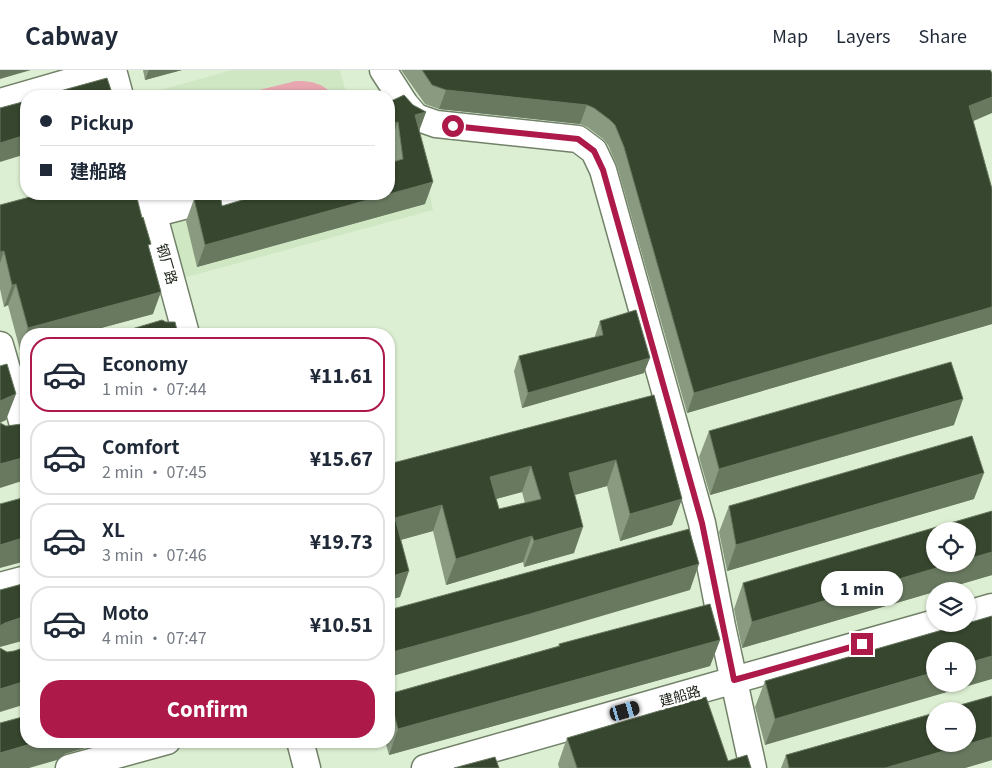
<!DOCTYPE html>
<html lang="en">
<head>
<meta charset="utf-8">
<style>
	body { margin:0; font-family:Georgia,"Noto Sans SC",serif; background:#f2f2f3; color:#1f2937; height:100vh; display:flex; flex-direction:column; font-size:19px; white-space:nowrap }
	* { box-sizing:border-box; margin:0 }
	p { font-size:16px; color:#747a83 }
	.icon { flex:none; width:28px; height:28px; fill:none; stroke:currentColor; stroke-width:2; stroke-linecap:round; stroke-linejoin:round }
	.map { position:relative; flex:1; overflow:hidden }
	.side { position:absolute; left:20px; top:258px; width:375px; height:420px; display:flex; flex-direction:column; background:#fff; border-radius:20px; box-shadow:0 1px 4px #0004 }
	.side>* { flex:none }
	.banner { position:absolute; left:20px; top:20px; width:375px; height:110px; border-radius:20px; box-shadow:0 1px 4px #0004; display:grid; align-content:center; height:110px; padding:0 20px; background:#fff }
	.tools { position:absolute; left:926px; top:452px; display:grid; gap:10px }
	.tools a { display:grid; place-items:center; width:50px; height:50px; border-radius:50%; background:#fff; box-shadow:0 1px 4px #0004; font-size:25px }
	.end { position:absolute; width:22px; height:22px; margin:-11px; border:6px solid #ad1a4a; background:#fff; box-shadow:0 0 0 2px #fff }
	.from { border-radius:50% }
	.bubble { position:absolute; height:35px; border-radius:18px; background:#fff; box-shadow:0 1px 4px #0004; font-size:16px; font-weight:800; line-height:35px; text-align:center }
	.car { position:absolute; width:15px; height:30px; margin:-15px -8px; border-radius:6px; box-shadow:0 0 4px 1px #0007; background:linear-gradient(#222 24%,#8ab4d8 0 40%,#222 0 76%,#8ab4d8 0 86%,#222 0) }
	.banner b { display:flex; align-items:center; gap:18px; height:48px; font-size:19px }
	.banner b+b { border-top:1px solid #e0e1e3 }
	.banner i { width:12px; height:12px; background:#1f2937 }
	ul { padding:9px 0 0; list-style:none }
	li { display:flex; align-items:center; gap:15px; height:75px; margin:0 10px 8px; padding:0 10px; border:2px solid #e0e1e3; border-radius:20px }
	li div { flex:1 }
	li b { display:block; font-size:19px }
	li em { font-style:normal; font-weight:800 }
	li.on { border-color:#ad1a4a }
	li>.icon { width:45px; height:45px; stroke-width:1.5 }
	.primary-button { display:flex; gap:10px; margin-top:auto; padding:10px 20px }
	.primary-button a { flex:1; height:58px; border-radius:20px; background:#ad1a4a; color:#fff; font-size:20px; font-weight:800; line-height:58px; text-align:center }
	header { display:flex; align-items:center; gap:30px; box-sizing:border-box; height:70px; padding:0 25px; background:#fff; border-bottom:1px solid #e0e1e3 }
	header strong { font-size:24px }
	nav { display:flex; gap:28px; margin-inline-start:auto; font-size:18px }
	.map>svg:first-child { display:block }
	.built { fill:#d0e7c4 }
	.green { fill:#e7a6b0 }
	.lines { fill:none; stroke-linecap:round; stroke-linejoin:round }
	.minor-casing { stroke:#728269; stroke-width:29 }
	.minor { stroke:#fff; stroke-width:26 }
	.wall { fill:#8a9a81; fill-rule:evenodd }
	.shaded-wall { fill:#697960 }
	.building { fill:#37462f; stroke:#697960; fill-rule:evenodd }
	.route { stroke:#ad1a4a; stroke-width:6 }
	.labels { text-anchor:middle; stroke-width:5; stroke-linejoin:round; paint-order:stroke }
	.street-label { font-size:14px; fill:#20271d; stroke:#fff }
</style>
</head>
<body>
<header>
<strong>Cabway</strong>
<nav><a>Map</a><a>Layers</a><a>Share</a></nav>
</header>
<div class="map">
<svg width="992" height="698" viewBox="0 0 992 698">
	<rect width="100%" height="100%" fill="#ddefd3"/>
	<!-- built -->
	<path class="built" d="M232,0h108l7,26h-208z
		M389,48l29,15 15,77 -261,71 -24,-87h241z"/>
	<!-- green -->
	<path class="green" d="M296,11c15,0 28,2 37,15h-98z"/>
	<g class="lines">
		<defs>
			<path id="minor" d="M113,0l7,26
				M383,0l22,34 11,13 20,7 142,15 16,12 9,19 99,353 20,103 31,142
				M0,32l111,-32
				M148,124l38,140
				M153,144l77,-20
				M0,275l26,90
				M0,516l26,-7
				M968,544l24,-7
				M300,671l7,27
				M69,698l98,-27
				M425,698l510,-145"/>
		</defs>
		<!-- minor casing -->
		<use href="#minor" class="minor-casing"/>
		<!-- minor -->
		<use href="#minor" class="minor"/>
	</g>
	<!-- wall -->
	<path class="wall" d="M143,0h39l-37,10z
		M401,0h589l-17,51 19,68v135l-305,89 -70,-247 -9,-21 -5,-6 -16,-12 -7,-3 -141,-15 -14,-5z
		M389,32l24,3 13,7 -7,18 6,74 -228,63 -11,-46 8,-22 28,7 25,-7 -1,-5h143l4,-32 -3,-19 -1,1z
		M0,135l150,45 3,64 -133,36 -12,-45 -4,2 -4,-18z
		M600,251l44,52 -122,35 -8,-37 5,-15 76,-19v-1z
		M654,325l28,104 -10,26 -52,16 -13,-55 -32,9 -1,58 -50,14 -1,-5 -77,23 -13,-54 -32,9 -1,57 -11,3v-136zM522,422l3,11 -26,6 -3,-10z
		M954,355l-244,70 -11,-38 10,-26z
		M974,429l-247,72 -8,-39 10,-26z
		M992,443v62l-250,73 -8,-39 9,-26z
		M992,546l-227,129 -10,-38 10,-26z
		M720,570l-10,26 -321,89 -4,-14h4v-47l169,-48 1,-2z
		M992,626v64l-27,8h-184l5,-13z
		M567,668l161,23 23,7h-192l-1,-4z"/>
	<!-- shaded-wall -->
	<path class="shaded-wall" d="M0,0h31l-31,9z
		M149,0h33l-37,10z
		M446,20l141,15 -7,19 -141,-15z
		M992,27v16l-30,13 7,-20z
		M426,42l-8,22 -3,-19z
		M398,52l-8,21 -1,1v-19z
		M26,65v19l-26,8v-19z
		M433,112l-8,22 -228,63 8,-22z
		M4,181l-4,12v-11z
		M16,214l-8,21 -4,2 8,-22z
		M161,222l-8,22 -74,20h-53v14l-6,2 8,-22z
		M992,237v17l-305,89 7,-20z
		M650,288l-6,15 -122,35 6,-15z
		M16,324l-10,26 -6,3v-22z
		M963,329l-9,26 -244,70 9,-26z
		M26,387v11l-4,13 -22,7v-24z
		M616,390l-9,26 -47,13 9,-26z
		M531,396l-9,26 -41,11 9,-26z
		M984,403l-10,26 -247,72 9,-26z
		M682,429l-10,26 -52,16 10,-27z
		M442,435l-9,26 -44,12 6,-25z
		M583,457l-9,26 -50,14 10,-26z
		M532,466l-9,26 -77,23 10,-26z
		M26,467v24l-26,7v-23z
		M992,482v23l-250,73 10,-26 198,-58h18v-5z
		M699,494l-9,26 -170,50 -131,37v-24z
		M409,501l-9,26 -11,3v-23z
		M26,546v24l-4,1 -22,6v-21l5,-3z
		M720,570l-10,26 -321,89 9,-26z
		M992,586v23l-227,66 10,-26 160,-47v12h33v-21z
		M26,611v23l-26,8v-23z
		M992,667v23l-27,8h-80z
		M41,671h59l-1,3 -34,10 -8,6 -28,8h-29v-15z"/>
	<!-- building -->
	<path class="building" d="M422,0h568l2,3v24l-23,9 23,83v118l-298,86 -70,-246 -9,-22 -5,-5 -16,-12 -7,-3 -141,-15 -14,-5z
		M107,8l6,18h-71z
		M404,25l9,10 13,7 -11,3 18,67 -228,63 -11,-46 21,-5h5l2,12 37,-11v-1h130v-31l14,-4 -5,-37 -9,3v-23z
		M26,31v34l-26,8v-35z
		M41,124h95l6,24 1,-1 8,27 -3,1 13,47 -133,36 -12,-44 -4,1 -8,-34 -4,1v-47z
		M636,240l14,48 -122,35 -9,-37 84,-21 -3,-14z
		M162,250l4,2h9l3,12h-63z
		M951,292l12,37 -244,70 -10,-38z
		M7,294l9,30 -16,7v-35z
		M654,325l28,104 -52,15 -14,-54 -47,13 14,54 -49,14 -2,-5 -76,23 -14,-54 -47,13 14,53 -20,6v-113zM531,396l10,33 -42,10 -9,-32z
		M0,353l6,3 16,-2 4,14v19l-26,7z
		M972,366l12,37 -248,72 -7,-39z
		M26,427v40l-26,8v-41z
		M992,441v41l-24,7v-28h-33v33h15l-198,58 -9,-39z
		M689,459l10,35 -169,50 -141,39v-43z
		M26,513v33l-21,7 -5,3v-36z
		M710,534l10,36 -322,89 -9,-35 171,-48 -1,-2z
		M992,546v40l-24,7v-12h-33v21l-160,47 -10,-38 198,-57h5v-1z
		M26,577v34l-26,8v-41l7,4 7,-1z
		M992,626v41l-107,31h-96l-3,-13 149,-42v31h33v-33h-29z
		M706,627l22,64 19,-6 4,13h-174l-10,-30z
		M26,646v25h15l-41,12v-30z
		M495,687l4,11h-45z"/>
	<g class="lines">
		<!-- route -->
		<path class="route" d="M453,56l125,13 16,12 9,19 99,353 32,157 128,-36"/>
	</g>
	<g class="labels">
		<!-- street labels -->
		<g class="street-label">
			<text transform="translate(167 194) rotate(74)" y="5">钢厂路</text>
			<text transform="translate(680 626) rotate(-16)" y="5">建船路</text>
		</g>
	</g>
</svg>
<div class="tools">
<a><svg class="icon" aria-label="locate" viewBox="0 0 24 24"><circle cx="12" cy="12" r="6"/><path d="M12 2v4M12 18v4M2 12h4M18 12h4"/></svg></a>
<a><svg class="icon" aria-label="layers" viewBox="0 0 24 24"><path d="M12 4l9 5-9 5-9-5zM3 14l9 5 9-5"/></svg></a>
<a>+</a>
<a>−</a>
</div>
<i class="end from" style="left:453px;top:56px"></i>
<i class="end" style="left:862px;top:574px"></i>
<div class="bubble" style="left:821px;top:501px;width:82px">1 min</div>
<i class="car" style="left:625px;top:641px;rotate:74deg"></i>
<div class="banner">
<b><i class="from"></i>Pickup</b>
<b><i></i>建船路</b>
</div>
<section class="side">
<ul>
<li class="on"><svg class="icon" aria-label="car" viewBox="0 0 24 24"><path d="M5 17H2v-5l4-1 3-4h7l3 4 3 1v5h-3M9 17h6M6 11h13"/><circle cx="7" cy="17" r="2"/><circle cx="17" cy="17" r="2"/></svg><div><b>Economy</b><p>1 min · 07:44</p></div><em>¥11.61</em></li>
<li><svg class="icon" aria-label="car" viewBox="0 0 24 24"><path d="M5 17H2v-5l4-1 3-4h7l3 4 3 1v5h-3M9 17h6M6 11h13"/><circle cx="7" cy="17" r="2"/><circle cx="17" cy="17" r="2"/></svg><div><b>Comfort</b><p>2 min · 07:45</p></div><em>¥15.67</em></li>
<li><svg class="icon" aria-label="car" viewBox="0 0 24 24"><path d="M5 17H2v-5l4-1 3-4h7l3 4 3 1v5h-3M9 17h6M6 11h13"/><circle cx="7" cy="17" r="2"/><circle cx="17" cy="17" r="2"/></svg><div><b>XL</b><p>3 min · 07:46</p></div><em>¥19.73</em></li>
<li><svg class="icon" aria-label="car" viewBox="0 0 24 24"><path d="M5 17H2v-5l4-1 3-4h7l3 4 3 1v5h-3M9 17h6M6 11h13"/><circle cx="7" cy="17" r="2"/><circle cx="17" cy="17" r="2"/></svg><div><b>Moto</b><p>4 min · 07:47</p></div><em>¥10.51</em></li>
</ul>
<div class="primary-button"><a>Confirm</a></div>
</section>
</div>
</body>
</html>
